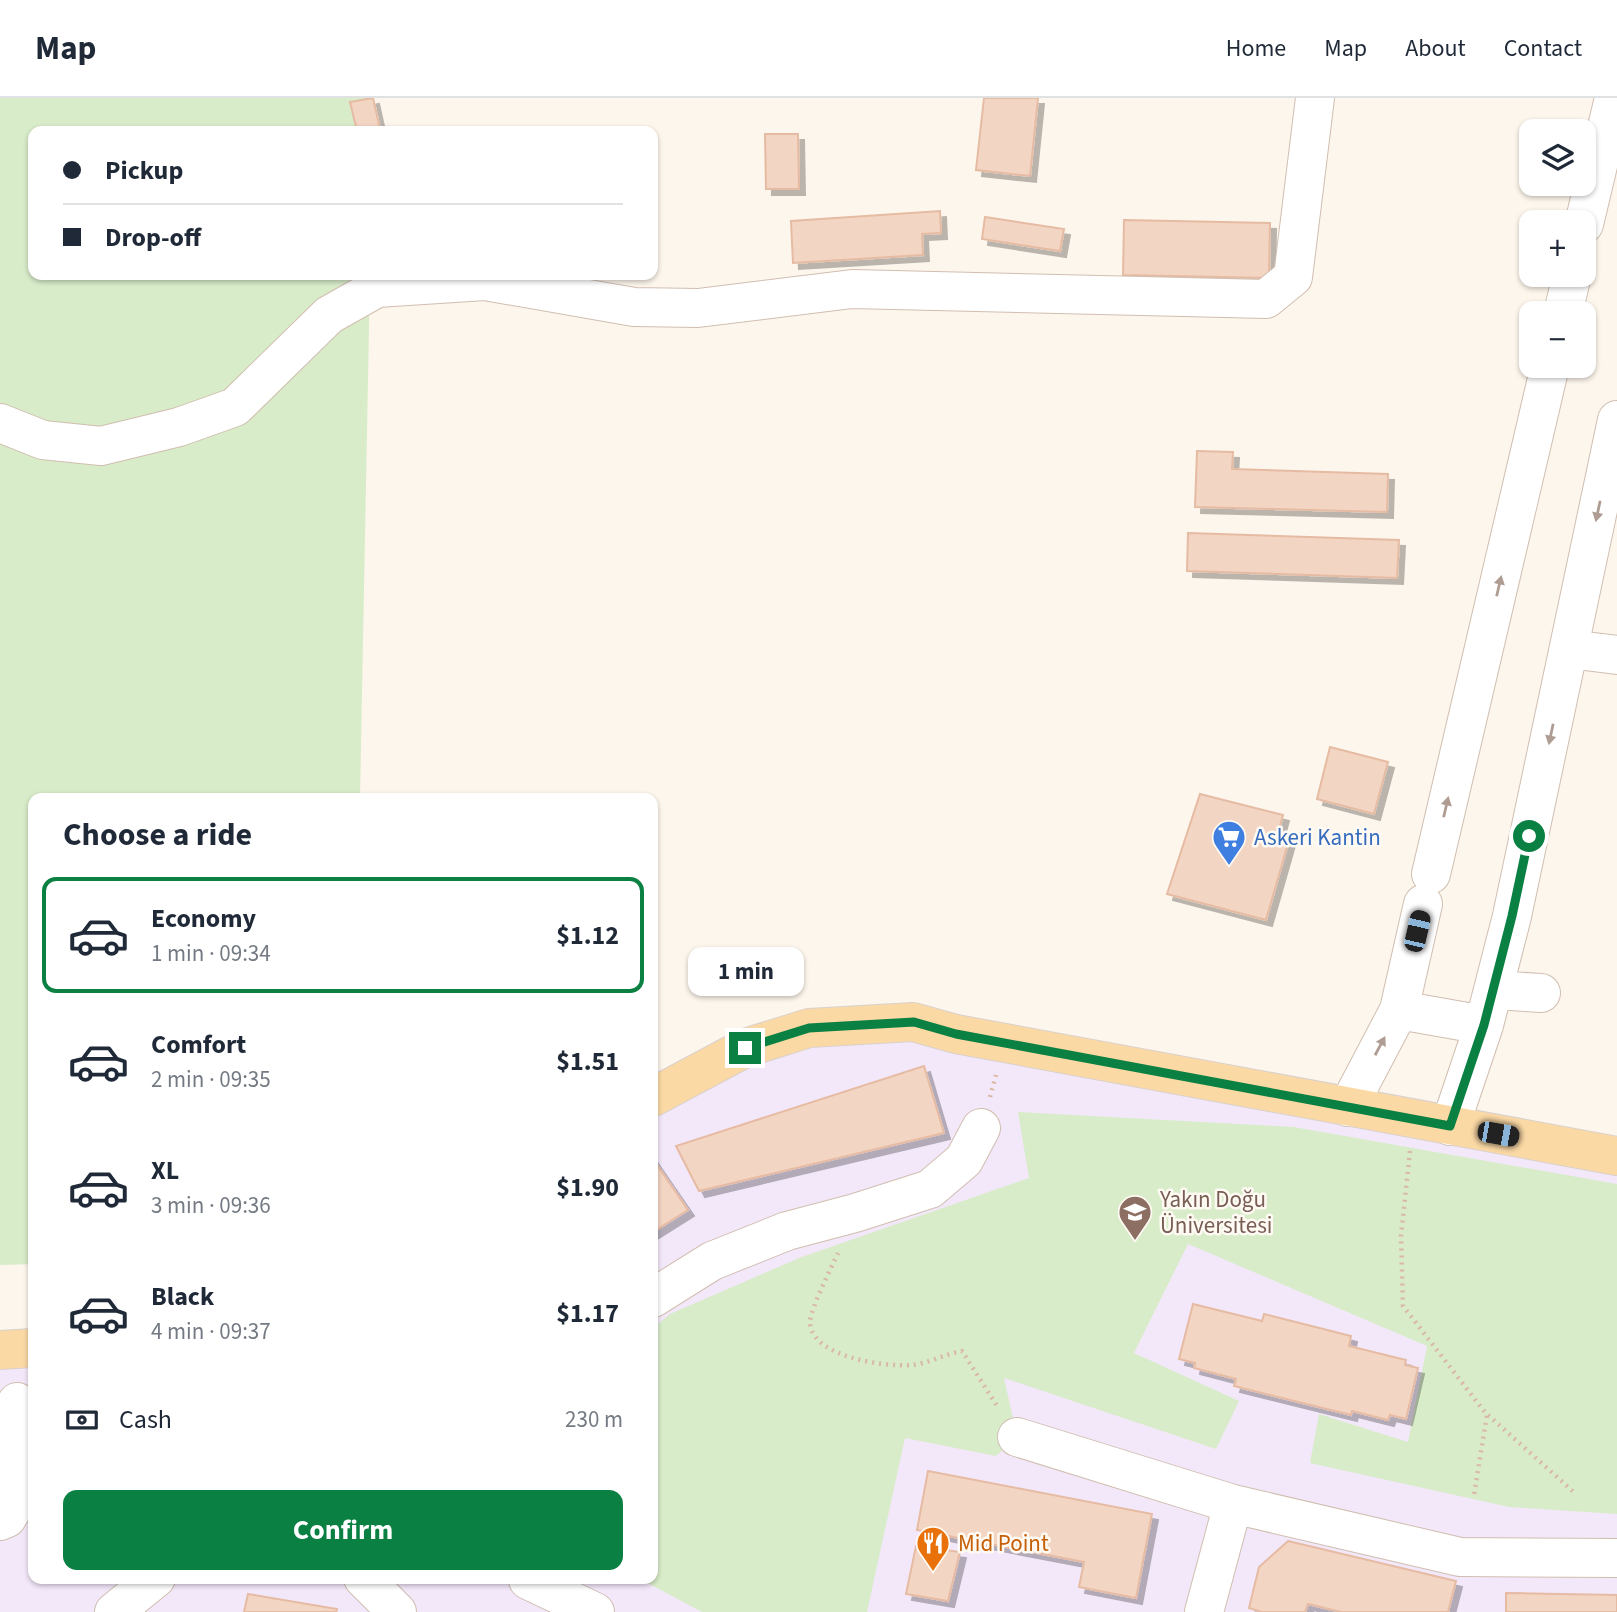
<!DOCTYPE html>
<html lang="en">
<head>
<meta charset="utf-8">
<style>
	body { margin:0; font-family:"Source Sans 3",sans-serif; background:#f6f6f7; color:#1f2937; height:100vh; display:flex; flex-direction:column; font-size:26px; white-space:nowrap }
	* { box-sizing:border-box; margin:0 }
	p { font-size:23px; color:#747a83 }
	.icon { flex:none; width:38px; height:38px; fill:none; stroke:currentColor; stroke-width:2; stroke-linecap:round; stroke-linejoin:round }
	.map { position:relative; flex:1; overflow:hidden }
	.side { position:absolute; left:28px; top:695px; width:630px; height:791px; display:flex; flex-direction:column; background:#fff; border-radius:14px; box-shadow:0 2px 5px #0004 }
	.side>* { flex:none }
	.hud { position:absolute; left:28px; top:28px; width:630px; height:154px; border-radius:14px; box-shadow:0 2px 5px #0004; display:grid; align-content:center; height:154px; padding:0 35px; background:#fff }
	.buttons { position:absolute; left:1519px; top:21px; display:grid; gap:14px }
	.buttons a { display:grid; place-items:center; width:77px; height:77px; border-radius:14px; background:#fff; box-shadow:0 2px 5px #0004; font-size:35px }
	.end { position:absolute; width:32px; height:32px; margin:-16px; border:9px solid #0b8043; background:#fff; box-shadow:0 0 0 4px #fff }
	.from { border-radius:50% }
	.bubble { position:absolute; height:49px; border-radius:14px; background:#fff; box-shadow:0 2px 5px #0004; font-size:23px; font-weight:700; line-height:49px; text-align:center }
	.car { position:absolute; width:21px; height:42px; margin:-21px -10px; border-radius:9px; box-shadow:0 0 5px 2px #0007; background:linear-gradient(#222 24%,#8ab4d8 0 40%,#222 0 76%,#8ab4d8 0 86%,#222 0) }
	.hud b { display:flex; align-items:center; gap:24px; height:66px; font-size:26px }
	.hud b+b { border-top:2px solid #e0e1e3 }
	.hud i { width:18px; height:18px; background:#1f2937 }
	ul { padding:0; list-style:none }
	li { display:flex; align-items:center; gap:21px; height:116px; margin:0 14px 10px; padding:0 21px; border:4px solid transparent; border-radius:14px }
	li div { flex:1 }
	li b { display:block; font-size:26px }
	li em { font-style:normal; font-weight:700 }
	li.current { border-color:#0b8043 }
	li>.icon { width:63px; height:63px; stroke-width:1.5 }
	h2 { padding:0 35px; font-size:32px; line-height:84px }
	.pay { display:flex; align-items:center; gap:18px; height:77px; padding:0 35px; font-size:26px }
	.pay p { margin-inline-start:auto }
	.primary-button { display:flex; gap:14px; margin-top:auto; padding:14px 35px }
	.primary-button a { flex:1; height:80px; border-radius:14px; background:#0b8043; color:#fff; font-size:28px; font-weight:700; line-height:80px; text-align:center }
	header { display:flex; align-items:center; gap:42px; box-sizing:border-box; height:98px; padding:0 35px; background:#fff; border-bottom:2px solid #e0e1e3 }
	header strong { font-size:33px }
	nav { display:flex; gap:38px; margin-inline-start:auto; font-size:24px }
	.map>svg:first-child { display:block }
	.education { fill:#f3e8fa }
	.green { fill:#d8ecc9 }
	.building { fill:#f3d5c3; stroke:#e6bba3; stroke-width:2; filter:url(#shadow) }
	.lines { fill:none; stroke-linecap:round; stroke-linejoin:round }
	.minor-casing { stroke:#d1beb0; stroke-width:40 }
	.major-casing { stroke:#dad1cd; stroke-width:40 }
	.path { stroke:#d9b8a5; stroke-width:4.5; stroke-dasharray:2 5; stroke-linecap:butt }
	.minor { stroke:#fff; stroke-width:38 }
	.major { stroke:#fbd9a5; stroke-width:38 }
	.oneway { fill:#af9d94 }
	.route { stroke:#0b8043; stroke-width:9 }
	.labels { text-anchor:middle; stroke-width:5; stroke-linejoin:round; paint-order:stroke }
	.shop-label { font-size:23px; fill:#366cbe; stroke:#fffaf3; text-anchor:start }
	.education-label { font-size:23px; fill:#785e54; stroke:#fffaf3; text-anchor:start }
	.food-label { font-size:23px; fill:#c56008; stroke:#fffaf3; text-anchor:start }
</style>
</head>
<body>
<header>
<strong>Map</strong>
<nav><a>Home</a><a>Map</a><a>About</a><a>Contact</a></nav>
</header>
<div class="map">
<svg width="1617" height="1514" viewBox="0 0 1617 1514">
	<defs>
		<filter id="shadow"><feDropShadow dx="6" dy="6" stdDeviation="0" flood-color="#0004"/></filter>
	</defs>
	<rect width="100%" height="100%" fill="#fdf6ec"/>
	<!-- education -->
	<path class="education" d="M914,909l703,143v462h-1617v-275l33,-4v245h620v-476l156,-74z"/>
	<!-- green -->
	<path class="green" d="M0,0h374l-1,33h-340v144h337l-10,523h-327v466l-33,1z
		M1018,1014l276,15 323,57v330l-108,-7 -199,-44 9,-49 89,28 19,-96 -239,-102 -54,109 105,48 -23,48 -212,-71 13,59 -21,19 -91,-18 -38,174h-165l-62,-33 13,-1v-250l17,-14 129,-56 230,-80z"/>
	<!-- building -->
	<path class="building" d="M373,0l7,31 -23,2 -7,-29z
		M984,0h54l-8,78 -54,-6z
		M765,36h33l1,55h-33z
		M940,113l1,22 -19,1 1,21 -130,8 -2,-42z
		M985,119l79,12 -4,22 -78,-12z
		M1124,122l146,3 -1,55 -146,-3z
		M1197,353l36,1 -1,17 156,5 -1,38 -192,-5z
		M1188,435l211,7 -2,38 -210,-7z
		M1330,649l58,15 -14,52 -57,-15z
		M1200,696l83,21 -5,18 11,7 -23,80 -99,-26z
		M924,968l20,67 -245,58 -23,-45z
		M653,1061l35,51 -35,22z
		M1193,1206l69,17 2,-7 87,22 -2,10 57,14 -1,5 13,3 -12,51 -16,-4 -2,5 -36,-9 -1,4 -117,-29 2,-7 -42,-11 1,-5 -16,-4z
		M928,1373l224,43 -16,84 -57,-11 5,-25 -167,-32z
		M1288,1443l168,40 -8,31h-107l-33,-8 -3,8h-43l-13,-4 10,-41z
		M916,1448l44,6 -12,49 -42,-7z
		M1506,1495l111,2v17h-111z
		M248,1496l89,15 -1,3h-92z"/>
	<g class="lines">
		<defs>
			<path id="minor" d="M1584,126l30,-126
				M1563,215l9,-38
				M0,325l43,17 58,6 78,-19 56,-20 94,-92 48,-27 108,-7 149,26 64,1 154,-19 414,10 27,-22 22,-179
				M1569,551l48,6
				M1431,776l119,-508
				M1494,892l47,3
				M1399,912l85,15
				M1348,1009l51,-97 24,-106
				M1450,1028l34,-101 28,-109 105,-496
				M653,1200l59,-37 75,-30 68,-18 75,-24 34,-29 17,-32
				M1017,1339l216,67 227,53 157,1
				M0,1423l7,-3 12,-20 -2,-96
				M363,1480l34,34
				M528,1482l67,32
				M114,1514l42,-34
				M1204,1514l29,-108"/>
			<path id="major" d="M653,999l92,-49 64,-20 104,-6 43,12 661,122
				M0,1252l33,-2"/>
		</defs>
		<!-- minor casing -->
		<use href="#minor" class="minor-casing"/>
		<!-- major casing -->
		<use href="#major" class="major-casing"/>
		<!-- path -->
		<path class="path" d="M990,999l6,-22
			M1410,1053l-9,85 2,70 84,109 -13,80
			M838,1155c-6,13 -28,57 -28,69 1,35 74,45 101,43 16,-1 34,-11 51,-14l37,58
			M1488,1317l88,79"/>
		<!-- minor -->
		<use href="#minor" class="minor"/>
		<!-- major -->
		<use href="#major" class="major"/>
	</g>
	<!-- one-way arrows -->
	<defs><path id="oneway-solid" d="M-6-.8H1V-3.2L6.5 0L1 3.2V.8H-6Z" transform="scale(1.75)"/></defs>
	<g class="oneway">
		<use href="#oneway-solid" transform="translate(1598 413) rotate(102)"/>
		<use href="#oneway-solid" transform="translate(1499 488) rotate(-77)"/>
		<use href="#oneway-solid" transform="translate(1551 636) rotate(102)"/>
		<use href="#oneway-solid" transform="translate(1446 709) rotate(-77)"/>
		<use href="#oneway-solid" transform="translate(1380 948) rotate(-62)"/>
	</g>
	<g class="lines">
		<!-- route -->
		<path class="route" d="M745,950l64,-20 105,-6 42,12 494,92 34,-101 28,-109 17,-80"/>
	</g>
	<!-- icons -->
	<defs>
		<symbol id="supermarket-pin" viewBox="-11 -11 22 30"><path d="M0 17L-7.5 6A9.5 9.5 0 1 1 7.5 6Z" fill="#3f7fe0" stroke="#fffaf3"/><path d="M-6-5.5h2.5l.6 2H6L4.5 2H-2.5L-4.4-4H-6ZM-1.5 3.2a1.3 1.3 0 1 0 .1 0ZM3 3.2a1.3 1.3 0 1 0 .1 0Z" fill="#fff"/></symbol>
		<symbol id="university-pin" viewBox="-11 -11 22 30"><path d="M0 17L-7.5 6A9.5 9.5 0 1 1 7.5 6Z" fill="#8d6e63" stroke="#fffaf3"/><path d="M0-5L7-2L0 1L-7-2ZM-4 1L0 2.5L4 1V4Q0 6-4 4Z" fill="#fff"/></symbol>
		<symbol id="restaurant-pin" viewBox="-11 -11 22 30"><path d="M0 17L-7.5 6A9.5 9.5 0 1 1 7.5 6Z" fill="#e8710a" stroke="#fffaf3"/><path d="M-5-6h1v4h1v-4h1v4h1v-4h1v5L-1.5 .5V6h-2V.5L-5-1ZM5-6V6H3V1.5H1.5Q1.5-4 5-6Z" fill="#fff"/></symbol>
	</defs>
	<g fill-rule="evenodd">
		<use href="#supermarket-pin" x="1210" y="720" width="38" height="52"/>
		<use href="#university-pin" x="1116" y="1095" width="38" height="52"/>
		<use href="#restaurant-pin" x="914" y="1426" width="38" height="52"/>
	</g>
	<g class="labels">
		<!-- shop labels -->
		<g class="shop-label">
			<text x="1254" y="747">Askeri Kantin</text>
		</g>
		<!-- education labels -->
		<g class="education-label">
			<text x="1160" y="1109">Yakın Doğu<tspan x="1160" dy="26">Üniversitesi</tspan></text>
		</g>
		<!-- food labels -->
		<g class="food-label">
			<text x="958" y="1453">Mid Point</text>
		</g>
	</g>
</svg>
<div class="buttons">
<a><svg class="icon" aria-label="layers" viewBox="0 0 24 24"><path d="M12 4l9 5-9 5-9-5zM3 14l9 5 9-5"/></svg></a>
<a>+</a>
<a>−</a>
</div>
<i class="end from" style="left:1529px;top:738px"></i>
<i class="end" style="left:745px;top:950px"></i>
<div class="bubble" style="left:688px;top:849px;width:116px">1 min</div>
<i class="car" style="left:1417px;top:833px;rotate:13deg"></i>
<i class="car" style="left:1498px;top:1036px;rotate:100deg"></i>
<div class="hud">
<b><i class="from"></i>Pickup</b>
<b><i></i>Drop-off</b>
</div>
<section class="side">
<h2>Choose a ride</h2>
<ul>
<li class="current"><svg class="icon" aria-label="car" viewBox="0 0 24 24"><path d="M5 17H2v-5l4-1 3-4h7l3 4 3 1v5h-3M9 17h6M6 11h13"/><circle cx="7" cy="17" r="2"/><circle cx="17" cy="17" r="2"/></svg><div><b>Economy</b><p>1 min · 09:34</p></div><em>$1.12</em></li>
<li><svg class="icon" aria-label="car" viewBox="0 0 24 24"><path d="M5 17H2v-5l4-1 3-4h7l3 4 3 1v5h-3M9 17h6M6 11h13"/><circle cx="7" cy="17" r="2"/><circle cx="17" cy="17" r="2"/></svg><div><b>Comfort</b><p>2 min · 09:35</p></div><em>$1.51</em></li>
<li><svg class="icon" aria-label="car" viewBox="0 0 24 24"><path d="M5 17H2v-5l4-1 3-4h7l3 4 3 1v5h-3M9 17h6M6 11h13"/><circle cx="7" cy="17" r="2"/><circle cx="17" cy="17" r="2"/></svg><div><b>XL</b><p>3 min · 09:36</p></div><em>$1.90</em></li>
<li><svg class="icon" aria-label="car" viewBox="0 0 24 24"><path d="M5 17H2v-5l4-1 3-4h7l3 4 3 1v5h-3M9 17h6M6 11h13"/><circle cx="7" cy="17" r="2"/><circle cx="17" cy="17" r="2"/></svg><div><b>Black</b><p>4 min · 09:37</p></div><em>$1.17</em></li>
</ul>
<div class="pay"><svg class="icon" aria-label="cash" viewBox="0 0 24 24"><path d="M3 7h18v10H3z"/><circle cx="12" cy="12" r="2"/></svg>Cash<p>230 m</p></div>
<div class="primary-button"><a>Confirm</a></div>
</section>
</div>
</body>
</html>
